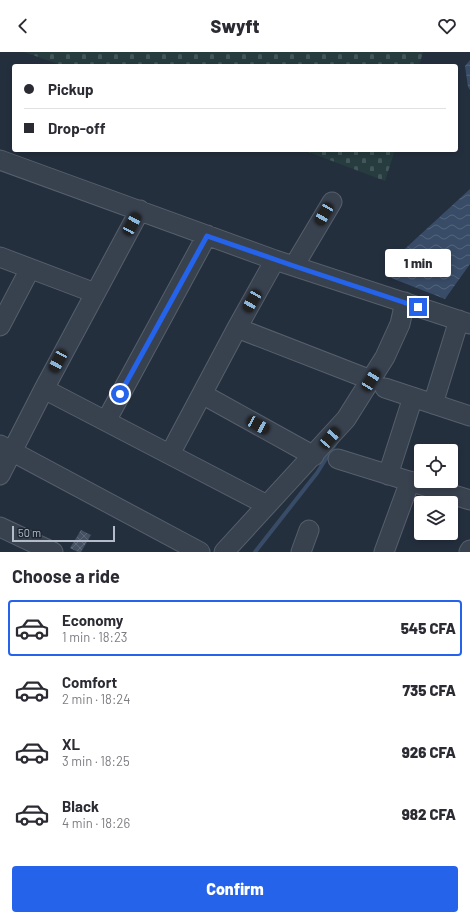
<!DOCTYPE html>
<html lang="en">
<head>
<meta charset="utf-8">
<style>
	body { margin:0; font-family:Barlow,sans-serif; background:#f2f2f3; color:#2b2b33; height:100vh; display:flex; flex-direction:column; font-size:15px; white-space:nowrap }
	* { box-sizing:border-box; margin:0 }
	p { font-size:13px; color:#7c7c81 }
	.icon { flex:none; width:22px; height:22px; fill:none; stroke:currentColor; stroke-width:2; stroke-linecap:round; stroke-linejoin:round }
	.map { position:relative; height:500px; overflow:hidden }
	.details { display:flex; flex-direction:column; background:#fff; flex:1 }
	.details>* { flex:none }
	.banner { position:absolute; left:12px; top:12px; width:446px; height:88px; border-radius:4px; box-shadow:0 2px 6px #0003; display:grid; align-content:center; height:88px; padding:0 12px; background:#fff }
	.controls { position:absolute; left:414px; top:392px; display:grid; gap:8px }
	.controls a { display:grid; place-items:center; width:44px; height:44px; border-radius:4px; background:#fff; box-shadow:0 2px 6px #0003; font-size:20px }
	.scale { position:absolute; left:12px; bottom:10px; width:103px; box-sizing:border-box; padding-left:4px; border:2px solid #b4bcc9; border-top:0; font-size:11px; line-height:14px; white-space:nowrap; color:#b4bcc9; -webkit-text-stroke:3px #1d2633; paint-order:stroke }
	.end { position:absolute; width:18px; height:18px; margin:-9px; border:5px solid #2563eb; background:#fff; box-shadow:0 0 0 2px #fff }
	.from { border-radius:50% }
	.bubble { position:absolute; height:28px; border-radius:4px; background:#fff; box-shadow:0 2px 6px #0003; font-size:13px; font-weight:800; line-height:28px; text-align:center }
	.car { position:absolute; width:12px; height:24px; margin:-12px -6px; border-radius:5px; box-shadow:0 0 3px 1px #0007; background:linear-gradient(#222 24%,#8ab4d8 0 40%,#222 0 76%,#8ab4d8 0 86%,#222 0) }
	.banner b { display:flex; align-items:center; gap:14px; height:38px; font-size:15px }
	.banner b+b { border-top:1px solid #e1e1e2 }
	.banner i { width:10px; height:10px; background:#2b2b33 }
	ul { padding:0; list-style:none }
	li { display:flex; align-items:center; gap:12px; height:56px; margin:0 8px 6px; padding:0 4px; border:2px solid transparent; border-radius:4px }
	li div { flex:1 }
	li b { display:block; font-size:15px }
	li em { font-style:normal; font-weight:800 }
	li.selected { border-color:#2563eb }
	li>.icon { width:36px; height:36px; stroke-width:1.5 }
	h2 { padding:0 12px; font-size:18px; line-height:48px }
	.primary-button { display:flex; gap:8px; margin-top:auto; padding:8px 12px }
	.primary-button a { flex:1; height:46px; border-radius:4px; background:#2563eb; color:#fff; font-size:16px; font-weight:800; line-height:46px; text-align:center }
	header { display:flex; justify-content:space-between; align-items:center; height:52px; padding:0 12px; background:#fff; font-size:18px; font-weight:800 }
	.map>svg:first-child { display:block }
	.cemetery { fill:url(#cemetery-stones) }
	.water { fill:url(#water-waves) }
	.lines { fill:none; stroke-linecap:round; stroke-linejoin:round }
	.stream { stroke:#394c67; stroke-width:4 }
	.building { fill:url(#building-cross-hatch) }
	.minor-casing { stroke:#565f6c; stroke-width:21 }
	.minor { stroke:#38414e; stroke-width:19 }
	.route { stroke:#2563eb; stroke-width:5 }
</style>
</head>
<body>
<header><svg class="icon" aria-label="back" viewBox="0 0 24 24"><path d="M15 5l-7 7 7 7"/></svg>Swyft<svg class="icon" aria-label="heart" viewBox="0 0 24 24"><path d="M12 20l-8-8c-3-5 5-10 8-4 3-6 11-1 8 4z"/></svg></header>
<div class="map">
<svg width="470" height="500" viewBox="0 0 470 500">
	<defs>
		<pattern id="cemetery-stones" width="16" height="16" patternUnits="userSpaceOnUse"><rect width="16" height="16" fill="#263c3f"/><path d="M2 7V4a2 2 0 0 1 4 0v3zM10 15v-3a2 2 0 0 1 4 0v3z" fill="#435659"/></pattern>
		<pattern id="water-waves" width="16" height="10" patternUnits="userSpaceOnUse"><rect width="16" height="10" fill="#394c67"/><path d="M0 5q4-4 8 0t8 0" fill="none" stroke="#53647b"/></pattern>
		<pattern id="building-cross-hatch" width="8" height="8" patternUnits="userSpaceOnUse"><rect width="8" height="8" fill="#455162"/><path d="M0 0l8 8M0 8l8-8" fill="none" stroke="#5d6877"/></pattern>
	</defs>
	<rect width="100%" height="100%" fill="#242f3e"/>
	<!-- cemetery -->
	<path class="cemetery" d="M24,0h399l-4,14h-355z
		M303,98h92l-10,31z"/>
	<!-- water -->
	<path class="water" d="M470,8v30l-2,-3 -3,-21z
		M470,137v75l-25,35 -59,-23 10,-19z"/>
	<g class="lines">
		<!-- stream -->
		<path class="stream" d="M255,500l62,-79 20,-32"/>
	</g>
	<!-- building -->
	<path class="building" d="M81,478l10,5 -10,17h-3l-8,-4z"/>
	<g class="lines">
		<defs>
			<path id="minor" d="M0,108l275,100 195,64
				M0,205l95,36
				M294,214l38,-64
				M0,274l30,-57
				M237,276l134,52
				M385,336l85,28
				M44,337l223,116
				M202,342l112,62
				M433,352l26,-84
				M106,369l101,-186
				M0,393l200,107
				M170,402l67,-126 38,-68
				M338,407l132,41
				M0,423l44,-86 96,-179
				M388,423l25,-78
				M0,475l53,25
				M224,500l122,-133 39,-62 15,-33 5,-22
				M301,500l8,-22
				M384,500l26,-71
				M469,500l1,-2"/>
		</defs>
		<!-- minor casing -->
		<use href="#minor" class="minor-casing"/>
		<!-- minor -->
		<use href="#minor" class="minor"/>
	</g>
	<g class="lines">
		<!-- route -->
		<path class="route" d="M120,342l87,-158 87,30 124,41"/>
	</g>
</svg>
<div class="controls">
<a><svg class="icon" aria-label="locate" viewBox="0 0 24 24"><circle cx="12" cy="12" r="6"/><path d="M12 2v4M12 18v4M2 12h4M18 12h4"/></svg></a>
<a><svg class="icon" aria-label="layers" viewBox="0 0 24 24"><path d="M12 4l9 5-9 5-9-5zM3 14l9 5 9-5"/></svg></a>
</div>
<div class="scale">50 m</div>
<i class="end from" style="left:120px;top:342px"></i>
<i class="end" style="left:418px;top:255px"></i>
<div class="bubble" style="left:385px;top:197px;width:66px">1 min</div>
<i class="car" style="left:324px;top:162px;rotate:210deg"></i>
<i class="car" style="left:132px;top:172px;rotate:28deg"></i>
<i class="car" style="left:252px;top:249px;rotate:210deg"></i>
<i class="car" style="left:58px;top:309px;rotate:208deg"></i>
<i class="car" style="left:371px;top:328px;rotate:32deg"></i>
<i class="car" style="left:258px;top:373px;rotate:119deg"></i>
<i class="car" style="left:330px;top:386px;rotate:41deg"></i>
<div class="banner">
<b><i class="from"></i>Pickup</b>
<b><i></i>Drop-off</b>
</div>
</div>
<section class="details">
<h2>Choose a ride</h2>
<ul>
<li class="selected"><svg class="icon" aria-label="car" viewBox="0 0 24 24"><path d="M5 17H2v-5l4-1 3-4h7l3 4 3 1v5h-3M9 17h6M6 11h13"/><circle cx="7" cy="17" r="2"/><circle cx="17" cy="17" r="2"/></svg><div><b>Economy</b><p>1 min · 18:23</p></div><em>545 CFA</em></li>
<li><svg class="icon" aria-label="car" viewBox="0 0 24 24"><path d="M5 17H2v-5l4-1 3-4h7l3 4 3 1v5h-3M9 17h6M6 11h13"/><circle cx="7" cy="17" r="2"/><circle cx="17" cy="17" r="2"/></svg><div><b>Comfort</b><p>2 min · 18:24</p></div><em>735 CFA</em></li>
<li><svg class="icon" aria-label="car" viewBox="0 0 24 24"><path d="M5 17H2v-5l4-1 3-4h7l3 4 3 1v5h-3M9 17h6M6 11h13"/><circle cx="7" cy="17" r="2"/><circle cx="17" cy="17" r="2"/></svg><div><b>XL</b><p>3 min · 18:25</p></div><em>926 CFA</em></li>
<li><svg class="icon" aria-label="car" viewBox="0 0 24 24"><path d="M5 17H2v-5l4-1 3-4h7l3 4 3 1v5h-3M9 17h6M6 11h13"/><circle cx="7" cy="17" r="2"/><circle cx="17" cy="17" r="2"/></svg><div><b>Black</b><p>4 min · 18:26</p></div><em>982 CFA</em></li>
</ul>
<div class="primary-button"><a>Confirm</a></div>
</section>
</body>
</html>
